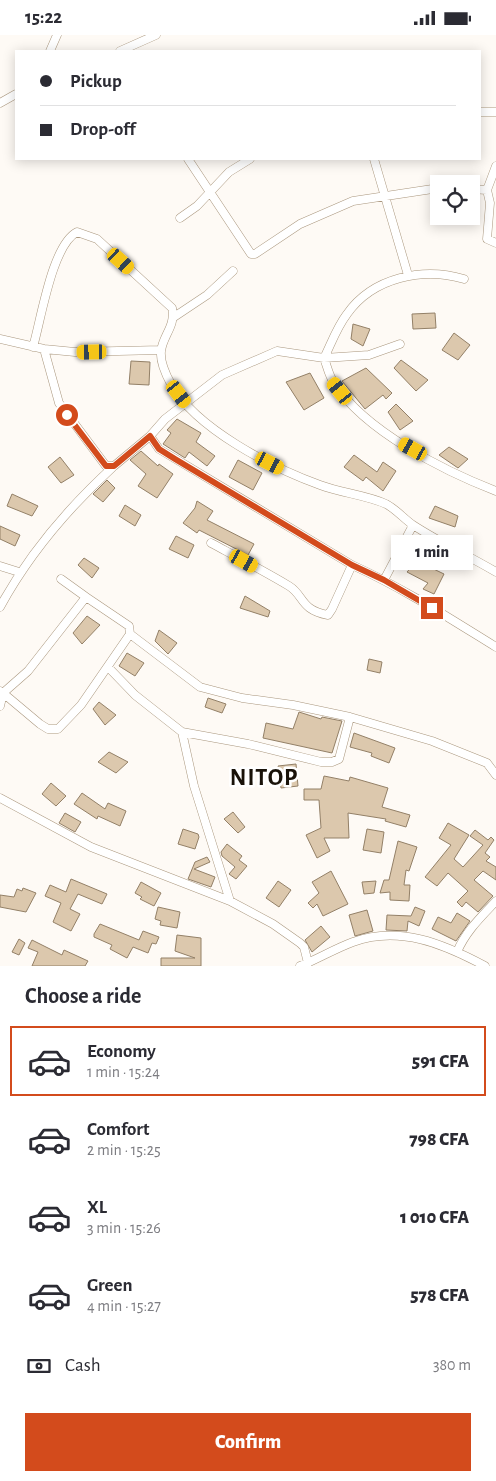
<!DOCTYPE html>
<html lang="en">
<head>
<meta charset="utf-8">
<style>
	body { margin:0; font-family:"Alegreya Sans",sans-serif; background:#f7f7f7; color:#2b2b33; height:100vh; display:flex; flex-direction:column; font-size:19px; white-space:nowrap }
	* { box-sizing:border-box; margin:0 }
	p { font-size:16px; color:#7c7c81 }
	.icon { flex:none; width:28px; height:28px; fill:none; stroke:currentColor; stroke-width:2; stroke-linecap:round; stroke-linejoin:round }
	.map { position:relative; height:931px; overflow:hidden }
	.sheet { display:flex; flex-direction:column; background:#fff; flex:1 }
	.sheet>* { flex:none }
	.guide { position:absolute; left:15px; top:15px; width:466px; height:110px; border-radius:0px; box-shadow:0 2px 12px #0003; display:grid; align-content:center; height:110px; padding:0 25px; background:#fff }
	.tools { position:absolute; left:430px; top:140px; display:grid; gap:10px }
	.tools a { display:grid; place-items:center; width:50px; height:50px; border-radius:0px; background:#fff; box-shadow:0 2px 12px #0003; font-size:25px }
	.end { position:absolute; width:22px; height:22px; margin:-11px; border:6px solid #d34b1c; background:#fff; box-shadow:0 0 0 2px #fff }
	.from { border-radius:50% }
	.bubble { position:absolute; height:35px; border-radius:0px; background:#fff; box-shadow:0 2px 12px #0003; font-size:16px; font-weight:800; line-height:35px; text-align:center }
	.car { position:absolute; width:15px; height:30px; margin:-15px -8px; border-radius:6px; box-shadow:0 0 4px 1px #0007; background:linear-gradient(#f5c518 24%,#345 0 40%,#f5c518 0 76%,#345 0 86%,#f5c518 0) }
	.guide b { display:flex; align-items:center; gap:18px; height:48px; font-size:19px }
	.guide b+b { border-top:1px solid #e1e1e2 }
	.guide i { width:12px; height:12px; background:#2b2b33 }
	ul { padding:0; list-style:none }
	li { display:flex; align-items:center; gap:15px; height:70px; margin:0 10px 8px; padding:0 15px; border:2px solid transparent; border-radius:0px }
	li div { flex:1 }
	li b { display:block; font-size:19px }
	li em { font-style:normal; font-weight:800 }
	li.on { border-color:#d34b1c }
	li>.icon { width:45px; height:45px; stroke-width:1.5 }
	h2 { padding:0 25px; font-size:22px; line-height:60px }
	.pay { display:flex; align-items:center; gap:12px; height:55px; padding:0 25px; font-size:19px }
	.pay p { margin-inline-start:auto }
	.action { display:flex; gap:10px; margin-top:auto; padding:10px 25px }
	.action a { flex:1; height:58px; border-radius:0px; background:#d34b1c; color:#fff; font-size:20px; font-weight:800; line-height:58px; text-align:center }
	.status { display:flex; justify-content:space-between; align-items:center; height:35px; padding:0 25px; background:#fff; direction:ltr }
	.status svg { height:14px; fill:currentColor }
	.map>svg:first-child { display:block }
	.building { fill:#dcc8ad; stroke:#938067 }
	.lines { fill:none; stroke-linecap:round; stroke-linejoin:round }
	.street-casing { stroke:#aa977e; stroke-width:9 }
	.street { stroke:#fff; stroke-width:8 }
	.route { stroke:#d34b1c; stroke-width:6 }
	.labels { text-anchor:middle; stroke-width:5; stroke-linejoin:round; paint-order:stroke }
	.district-label { font-size:24px; font-weight:bold; letter-spacing:1px; fill:#191209; stroke:#fff }
</style>
</head>
<body>
<div class="status"><b>15:22</b><svg viewBox="0 0 49 12"><path d="M0 12V9h3v3zM5 12V6h3v6zM10 12V3h3v9zM15 12V0h3v12zM26 1h20v11H26zM47 4h2v5h-2z"/></svg></div>
<div class="map">
<svg width="496" height="931" viewBox="0 0 496 931">
	<rect width="100%" height="100%" fill="#fefaf5"/>
	<!-- building -->
	<path class="building" d="M435,278l1,15 -23,1 -1,-15z
		M353,289l17,5 -7,17 -12,-7z
		M454,298l16,12 -12,15 -16,-10z
		M401,325l27,20 -12,11 -22,-23z
		M131,326l19,1 -1,23 -20,-1z
		M366,333l26,25 -6,6 -3,-4 -18,14 -23,-28z
		M310,338l14,25 -20,12 -18,-28z
		M396,369l17,17 -13,9 -12,-18z
		M177,384l24,14 -5,9 19,14 -8,10 -18,-14 -4,6 -22,-14 8,-11 -4,-3z
		M449,412l19,12 -10,9 -19,-13z
		M141,416l17,15 1,-2 14,10 -16,24 -19,-12 8,-12 -16,-14z
		M354,420l23,17 6,-10 13,9 -13,20 -17,-14 -3,4 -19,-14z
		M60,422l14,18 -13,8 -13,-16z
		M238,425l24,13 -9,17 -24,-13z
		M107,445l8,8 -12,14 -10,-8z
		M12,459l26,12 -6,10 -25,-10z
		M197,466l16,10 -6,9 47,24 -6,11 -49,-25 -2,3 -14,-10 12,-15z
		M125,470l16,10 -6,11 -16,-10z
		M435,471l23,10 -3,11 -26,-9z
		M0,491l20,9 -5,11 -15,-7z
		M176,501l18,9 -6,13 -19,-9z
		M84,523l15,10 -7,10 -14,-13z
		M417,526l27,13 -10,20 -11,-5 5,-6 -21,-11z
		M245,561l25,15 -2,6 -28,-9z
		M87,581l13,9 -18,19 -9,-11z
		M159,595l18,13 -9,11 -13,-13z
		M127,618l17,10 -9,13 -16,-10z
		M369,624l13,3 -2,11 -13,-3z
		M208,663l18,6 -4,9 -17,-6z
		M99,667l17,13 -11,10 -12,-16z
		M299,677l22,7 1,-2 20,4 -10,32 -69,-15 3,-15 27,6z
		M354,698l41,15 -6,15 -18,-7 1,-3 -22,-6z
		M109,717l19,10 -12,11 -18,-11z
		M296,729l2,22 -17,2 -3,-22z
		M324,741l25,5 1,-4 38,11 -6,19 28,8 -4,12 -21,-6 1,-2 -38,-6 1,25h-25l6,13 -13,7 -11,-23 15,-7 -2,-28h-15v-11h17z
		M51,748l15,13 -10,10 -14,-12z
		M82,758l23,16 3,-6 18,8 -6,15 -22,-10 -1,3 -23,-15z
		M233,777l12,15 -7,6 -14,-14z
		M65,778l16,9 -6,10 -16,-9z
		M448,788l21,12 -15,24 9,8 20,-22 -13,-9 5,-6 13,10 3,-3 3,3 -9,13 5,4 -4,4 10,6v13l-13,-9 -9,9 19,16 -15,16 -12,-10 -4,5 -5,-5 11,-11 -20,-18 -11,13 -12,-9 26,-32 -12,-7z
		M183,794l15,5 1,3 -4,12 -17,-5z
		M367,794l17,3 -3,21 -18,-3z
		M398,806l19,6 -8,24 -3,-1 -2,15h6l-1,16 -19,-1v-8l-10,1 4,-13h5z
		M227,809l15,12 -3,4 8,6 -11,13 -7,-5 6,-7 -13,-11 -1,-4z
		M207,822l3,5 -16,7 21,8 -4,10 -23,-8 7,-17z
		M331,836l17,33 -25,12 -6,-12 -4,4 -5,-5 11,-10 -7,-11z
		M71,844l36,15 -5,10 -24,-10 -8,15 10,5 -9,17 -18,-9 8,-19 -16,-7 5,-11 16,7z
		M278,846l13,9 -12,17 -13,-9z
		M376,846l-2,12 -10,1 -2,-12z
		M141,847l20,11 -7,13 -14,-7 2,-2 -7,-4z
		M23,853l13,5 -10,19 -26,-5v-12l14,2 3,-8 5,2z
		M158,872l22,5 -3,16 -17,-3 1,-4 -6,-2z
		M415,872l10,4 -6,15 -11,-5 -1,10 -21,-1 1,-15 24,1z
		M367,875l6,21 -18,5 -6,-21z
		M457,878l13,8 -14,20 -24,-12 6,-12 13,6z
		M100,889l39,16 4,-9 16,6 -3,7 -4,-1 -4,10 -15,-6 -6,11 -17,-9 2,-4 -18,-8v-3z
		M321,891l9,11 -18,15 -7,-12z
		M177,900l24,3v28h-40v-8h34l-20,-7z
		M19,904l6,4 -6,12 -7,-3z
		M32,905l30,15 2,-5 24,11 -3,5h-53l6,-14 -10,-4z"/>
	<g class="lines">
		<defs>
			<path id="street" d="M50,16l7,-16
				M120,16l36,-16
				M0,68l16,-9
				M480,77h16
				M188,124l63,95h4l45,-30 53,-23 86,-13
				M374,124l34,116
				M496,131l-9,24 3,13 -3,36 9,4
				M471,154l16,1
				M180,183l17,-12 32,-34 21,-13
				M464,244c-41,-12 -91,-2 -117,35 -10,13 -16,30 -23,44 3,8 5,18 10,25 31,48 110,88 162,108
				M174,282l33,-22 26,-24
				M0,304l44,10 31,3 86,-2
				M400,309l-31,11 -45,3 -47,-7 -55,24 -57,44 -15,17 9,13 193,116c51,23 97,53 144,82
				M33,312c8,-27 19,-102 44,-115l20,7 75,69c4,18 -9,27 -11,43 -1,10 5,24 10,33 25,45 102,84 149,101 21,8 46,10 66,19 10,5 18,15 27,21 26,17 56,31 83,47
				M44,314l15,54 47,63h8l36,-30
				M211,508c26,14 53,28 78,43 15,9 11,24 39,29l4,-6 20,-44
				M0,531l19,6
				M61,544l25,18 -58,74 -25,22 37,31 8,5h10l23,-24 49,-71 -1,-8 -43,-29
				M384,545l29,-55
				M0,572c29,-53 69,-100 114,-141
				M130,599l70,53 42,11 51,7 57,12 82,24 55,22 9,12
				M108,632l27,28 47,37 66,12 73,18h11l7,-3 11,-42
				M0,656l3,2 -3,13
				M182,697l12,54 36,115
				M0,763l91,49 139,54 43,23 27,19 4,4 4,16
				M457,917c9,-21 24,-35 39,-51
				M300,931c18,-7 34,-17 53,-24 46,-17 91,2 132,24"/>
		</defs>
		<!-- street casing -->
		<use href="#street" class="street-casing"/>
		<!-- street -->
		<use href="#street" class="street"/>
	</g>
	<g class="lines">
		<!-- route -->
		<path class="route" d="M67,380l39,51h8l36,-30 9,13 16,10 177,106 32,15 48,28"/>
	</g>
	<g class="labels">
		<!-- district labels -->
		<g class="district-label">
			<text x="264" y="750">NITOP</text>
		</g>
	</g>
</svg>
<div class="tools">
<a><svg class="icon" aria-label="locate" viewBox="0 0 24 24"><circle cx="12" cy="12" r="6"/><path d="M12 2v4M12 18v4M2 12h4M18 12h4"/></svg></a>
</div>
<i class="end from" style="left:67px;top:380px"></i>
<i class="end" style="left:432px;top:573px"></i>
<div class="bubble" style="left:391px;top:500px;width:82px">1 min</div>
<i class="car" style="left:121px;top:226px;rotate:132deg"></i>
<i class="car" style="left:92px;top:317px;rotate:269deg"></i>
<i class="car" style="left:340px;top:356px;rotate:321deg"></i>
<i class="car" style="left:179px;top:359px;rotate:143deg"></i>
<i class="car" style="left:413px;top:414px;rotate:299deg"></i>
<i class="car" style="left:270px;top:428px;rotate:117deg"></i>
<i class="car" style="left:244px;top:526px;rotate:119deg"></i>
<div class="guide">
<b><i class="from"></i>Pickup</b>
<b><i></i>Drop-off</b>
</div>
</div>
<section class="sheet">
<h2>Choose a ride</h2>
<ul>
<li class="on"><svg class="icon" aria-label="car" viewBox="0 0 24 24"><path d="M5 17H2v-5l4-1 3-4h7l3 4 3 1v5h-3M9 17h6M6 11h13"/><circle cx="7" cy="17" r="2"/><circle cx="17" cy="17" r="2"/></svg><div><b>Economy</b><p>1 min · 15:24</p></div><em>591 CFA</em></li>
<li><svg class="icon" aria-label="car" viewBox="0 0 24 24"><path d="M5 17H2v-5l4-1 3-4h7l3 4 3 1v5h-3M9 17h6M6 11h13"/><circle cx="7" cy="17" r="2"/><circle cx="17" cy="17" r="2"/></svg><div><b>Comfort</b><p>2 min · 15:25</p></div><em>798 CFA</em></li>
<li><svg class="icon" aria-label="car" viewBox="0 0 24 24"><path d="M5 17H2v-5l4-1 3-4h7l3 4 3 1v5h-3M9 17h6M6 11h13"/><circle cx="7" cy="17" r="2"/><circle cx="17" cy="17" r="2"/></svg><div><b>XL</b><p>3 min · 15:26</p></div><em>1 010 CFA</em></li>
<li><svg class="icon" aria-label="car" viewBox="0 0 24 24"><path d="M5 17H2v-5l4-1 3-4h7l3 4 3 1v5h-3M9 17h6M6 11h13"/><circle cx="7" cy="17" r="2"/><circle cx="17" cy="17" r="2"/></svg><div><b>Green</b><p>4 min · 15:27</p></div><em>578 CFA</em></li>
</ul>
<div class="pay"><svg class="icon" aria-label="cash" viewBox="0 0 24 24"><path d="M3 7h18v10H3z"/><circle cx="12" cy="12" r="2"/></svg>Cash<p>380 m</p></div>
<div class="action"><a>Confirm</a></div>
</section>
</body>
</html>
